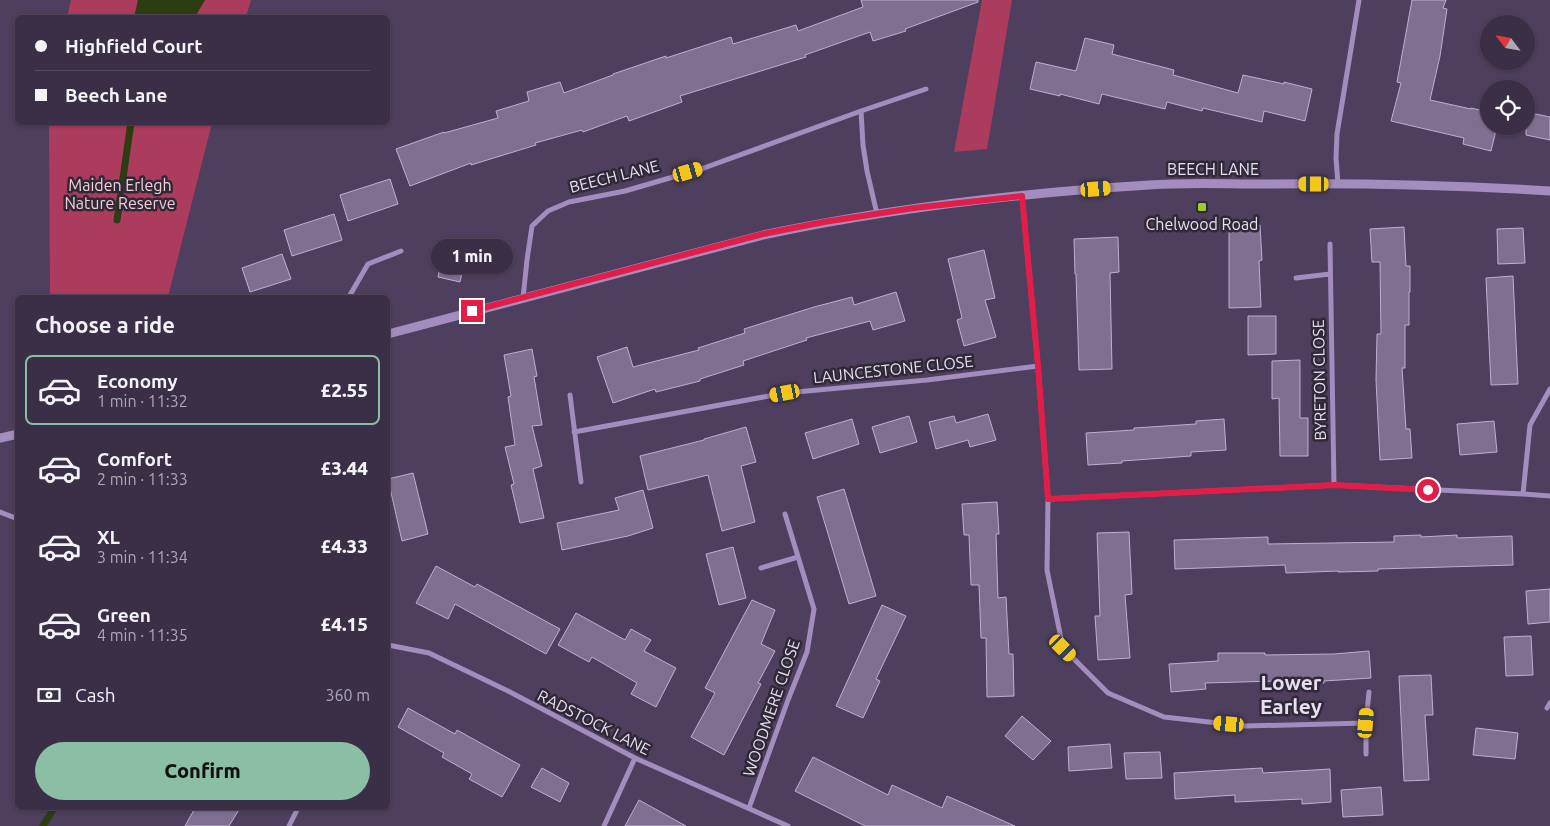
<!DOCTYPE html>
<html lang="en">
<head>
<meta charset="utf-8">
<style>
	body { margin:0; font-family:Ubuntu,sans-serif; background:#453b51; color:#f1f3f6; height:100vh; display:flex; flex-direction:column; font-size:19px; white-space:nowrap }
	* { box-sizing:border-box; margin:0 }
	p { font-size:16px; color:#aba9b3 }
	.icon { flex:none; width:28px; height:28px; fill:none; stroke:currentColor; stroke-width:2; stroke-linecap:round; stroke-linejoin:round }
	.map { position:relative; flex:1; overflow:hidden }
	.sheet { position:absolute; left:15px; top:295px; width:375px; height:515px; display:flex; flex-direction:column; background:#3a2f46; border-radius:8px; box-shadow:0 1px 4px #0004,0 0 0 1px #544a5f }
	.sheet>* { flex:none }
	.guide { position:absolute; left:15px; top:15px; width:375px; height:110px; border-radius:8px; box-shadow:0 1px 4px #0004,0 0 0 1px #544a5f; display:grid; align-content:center; height:110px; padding:0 20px; background:#3a2f46 }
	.needle { width:32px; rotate:301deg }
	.tools { position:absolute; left:1480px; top:15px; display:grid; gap:10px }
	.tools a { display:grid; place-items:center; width:55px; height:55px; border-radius:50%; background:#3a2f46; box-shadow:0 1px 4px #0004,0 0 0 1px #544a5f; font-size:25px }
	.end { position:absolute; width:22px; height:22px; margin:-11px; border:6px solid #e11d48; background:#fff; box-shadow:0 0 0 2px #fff }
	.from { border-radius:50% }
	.bubble { position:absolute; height:35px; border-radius:18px; background:#3a2f46; box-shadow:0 1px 4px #0004,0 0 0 1px #544a5f; font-size:16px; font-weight:800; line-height:35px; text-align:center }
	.car { position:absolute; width:15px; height:30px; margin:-15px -8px; border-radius:6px; box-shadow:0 0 4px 1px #0007; background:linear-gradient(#f5c518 24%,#345 0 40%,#f5c518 0 76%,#345 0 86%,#f5c518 0) }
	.guide b { display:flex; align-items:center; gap:18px; height:48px; font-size:19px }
	.guide b+b { border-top:1px solid #544a5f }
	.guide i { width:12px; height:12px; background:#f1f3f6 }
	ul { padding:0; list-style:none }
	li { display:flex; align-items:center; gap:15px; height:70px; margin:0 10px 8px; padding:0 10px; border:2px solid transparent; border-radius:8px }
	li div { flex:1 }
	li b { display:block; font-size:19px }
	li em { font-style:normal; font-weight:800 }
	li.selected { border-color:#8abfa5 }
	li>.icon { width:45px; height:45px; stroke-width:1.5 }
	h2 { padding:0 20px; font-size:22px; line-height:60px }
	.pay { display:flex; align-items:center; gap:12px; height:55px; padding:0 20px; font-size:19px }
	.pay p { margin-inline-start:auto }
	.cta { display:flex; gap:10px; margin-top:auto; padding:10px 20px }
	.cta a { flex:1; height:58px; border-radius:30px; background:#8abfa5; color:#111; font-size:20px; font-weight:800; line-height:58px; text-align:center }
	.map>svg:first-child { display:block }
	.green { fill:#ab3c5e }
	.water { fill:#2e3c11 }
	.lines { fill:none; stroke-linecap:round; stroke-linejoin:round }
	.stream { stroke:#2e3c11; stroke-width:7 }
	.building { fill:#7f7091; stroke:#bfafd3 }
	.minor { stroke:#a38dbe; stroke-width:5 }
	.tertiary { stroke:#a38dbe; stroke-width:9 }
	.route { stroke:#e11d48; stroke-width:6 }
	.poi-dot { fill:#9dca30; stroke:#2f2937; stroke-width:2 }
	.labels { text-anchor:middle; stroke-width:5; stroke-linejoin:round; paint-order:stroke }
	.street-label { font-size:16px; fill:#e7dff1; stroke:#2f2937 }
	.park-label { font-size:16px; fill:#f2cfd6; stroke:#2f2937 }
	.poi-label { font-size:16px; fill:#e7dff1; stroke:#2f2937 }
	.district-label { font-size:21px; font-weight:bold; fill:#e7dff1; stroke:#2f2937 }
</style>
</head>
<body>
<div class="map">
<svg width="1550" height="826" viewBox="0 0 1550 826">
	<rect width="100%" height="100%" fill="#4d3f5d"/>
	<!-- green -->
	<path class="green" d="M71,0h180l-5,17 -179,1z
		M982,0h30l-25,149 -33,3z
		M49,123h163l-44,174h-118z"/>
	<!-- water -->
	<path class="water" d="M138,0h67l-10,17h-61z"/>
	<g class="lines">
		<!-- stream -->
		<path class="stream" d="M117,220l14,-98
			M43,826l11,-18"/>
	</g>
	<!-- building -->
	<path class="building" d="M861,0h117v2l-73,27 1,2 -33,10 -3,-9 -65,23 1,2 -126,39 2,6 -53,19 -2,-5 -44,16 -1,-2 -47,13 1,2 -65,20v-2l-61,23 -14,-37 48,-17v1l54,-15 -2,-7 33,-10 -2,-9 33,-10 4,11 49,-18v-1l53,-18v2l65,-21 2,7 63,-19 2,6 65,-24z
		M1412,0h34l-3,8 4,1 -7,47 -10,44 41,9v-1l18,4v14h8l-6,25 -28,-7 1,-6 -73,-17 10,-38 -4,-1z
		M1085,38l29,7 -2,9 62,16 -1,5 65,18 5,-18 41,9v-2l28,7 -7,32 -41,-10 -2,11 -59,-14 -1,3 -35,-9 -2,7 -63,-15 -3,10 -39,-10v2l-30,-7 6,-27 40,9z
		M1526,112l24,5v23l-24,-5z
		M390,179l8,25 -50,17 -8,-26z
		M334,214l8,26 -50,16 -8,-26z
		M1260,225l2,35 -3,1 2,46 -32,1v-82z
		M1404,227l2,39h4v26h-1v33h-4v43h-3l4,61h4l2,29 -32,2 -4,-80 1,-46h4l-1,-72h-8l-2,-33z
		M1523,228l2,35 -27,1 -1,-35z
		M1118,237l1,35 -9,1 2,96 -33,1 -3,-96h-1l-1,-35z
		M984,250l11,48 -10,2 11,37 -32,9 -7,-26 5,-2 -14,-59z
		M282,254l9,25 -41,13 -8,-24z
		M442,255l23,4 -5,23 -22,-5z
		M1513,276l5,108 -27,1 -5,-107z
		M896,292l9,29 -32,9 -3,-9 -64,17 1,2 -64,21 1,4 -44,14v2l-44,11 -1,-3 -42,14 -16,-46 30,-10 6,20 66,-17 -1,-2 47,-15 -1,-4 70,-22 38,-10 2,8z
		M1248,316h28v38l-28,1z
		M532,349l5,27 -3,1 8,48 -10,1 10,40 -9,3 11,49 -24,5 -9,-38 3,-1 -9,-37 10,-2 -7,-48 3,-1 -7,-41z
		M1300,360v58h8v38h-28l-1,-58 -7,1v-38z
		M988,414l8,26 -26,7 -2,-7 -32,9 -7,-27 25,-6 2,7z
		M909,416l8,26 -37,11 -8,-26z
		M852,419l7,25 -46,15 -8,-26z
		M1224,419l2,31 -35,2v4l-69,5v2l-34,2 -2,-32 48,-3v-2l62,-4v-3z
		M1494,421l3,31 -37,3 -3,-31z
		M746,427l10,35 -15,4 14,56 -33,9 -14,-56 -60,15 -8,-34 64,-16v-1z
		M413,473l15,61 -26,7 -14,-62z
		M844,489l32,107 -27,8 -32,-107z
		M643,490l10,38 -25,8 -66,14 -5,-27 62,-13 -4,-12z
		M997,502l2,32h-3l2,64 8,-1 3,57h4l1,42 -27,1 -1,-59h-5l-2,-53h-8l-2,-50h-5l-2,-31z
		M1129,532l3,62 -7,1 5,63 -32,2 -3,-44h5l-3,-83z
		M1421,535v2l36,-2v3l55,-2 1,29 -135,4v2l-40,1v-1l-52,2 -1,-8 -110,4 -1,-29 94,-3v7l126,-2v-6z
		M733,547l13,51 -27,7 -13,-51z
		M436,566l39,21 2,-3 83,45 -14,25 -91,-50 -7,15 -32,-16z
		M1550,589v33l-22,2 -2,-33z
		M752,600l23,10 -14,34 14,7 -17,32 3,1 -37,71 -33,-18 24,-44 -10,-5z
		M882,605l24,11 -30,63 4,2 -17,37 -27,-12z
		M576,613l49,27 6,-11 20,11 -7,11 32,17 -20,39 -25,-13 6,-11 -45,-26 -3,5 -31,-17z
		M1531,636l2,39 -27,1 -2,-39z
		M1369,651l2,27 -47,3v2l-47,1v-3l-72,2 1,6 -35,3 -2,-28 49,-3v-8h47v2l69,-1z
		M1431,675l2,40h-8l4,65 -25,1 -5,-105z
		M408,708l47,26 2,-4 63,35 -18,32 -33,-18 3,-5 -30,-17 2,-4 -46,-26z
		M1022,716l29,25 -18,19 -28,-24z
		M1476,728l42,5 -3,26 -42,-4z
		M1110,744l2,24 -43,3 -1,-24z
		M1160,752l2,26 -36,1 -2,-26z
		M813,757l75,38 4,-10 50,23 5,-12 68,30h-150l-70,-35z
		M542,768l27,15 -9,19 -29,-15z
		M1262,768l1,5 67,-4 1,33 -29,2v-5l-67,3v-7l-60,4 -1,-26z
		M1381,787l2,28 -40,2 -2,-27z
		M639,800l47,26h-61z
		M195,808h45l-11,18h-44z"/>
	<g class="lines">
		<!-- minor -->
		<path class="minor" d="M861,111l65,-22
			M1338,184l-2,-26 1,-24 22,-134
			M1022,196l16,170 10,133 -1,71 16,78 45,45 56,24 81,9 121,-3 3,-31
			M1330,244l4,241
			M1296,278l34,-4
			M350,298v-3l18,-31 33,-13
			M523,298l4,-38 5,-34 16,-15 21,-9 56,-11 79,-23 157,-57 2,34 4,26 10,43
			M570,395l11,87
			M574,432l211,-39 142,-13 111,-14
			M1523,494l7,-69 20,-36
			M1048,499l286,-14 189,9 27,2
			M0,512l18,7
			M761,568l37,-11
			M388,645l41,8 79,38 127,67 153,68
			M1547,708l3,-5
			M1366,723v31
			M749,808l39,-108 19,-48 7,-43 -29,-95
			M289,826l9,-18
			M604,826l31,-68"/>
		<!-- tertiary -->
		<path class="tertiary" d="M388,334l375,-99c127,-27 256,-42 386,-50 38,-3 77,-1 115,-1 95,-1 191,1 286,7
			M0,438l18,-4"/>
	</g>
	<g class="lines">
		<!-- route -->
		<path class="route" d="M472,311l291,-77 61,-12 90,-14 108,-12 16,170 10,133 286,-14 94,5"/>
	</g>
	<!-- markers -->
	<rect class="poi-dot" x="1197" y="202" width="10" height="10" rx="2.5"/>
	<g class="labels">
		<!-- street labels -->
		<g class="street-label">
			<text x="1213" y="175">BEECH LANE</text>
			<text transform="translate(614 176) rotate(-14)" y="6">BEECH LANE</text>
			<text transform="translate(893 369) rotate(-6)" y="6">LAUNCESTONE CLOSE</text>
			<text transform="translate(1319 380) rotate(-91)" y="6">BYRETON CLOSE</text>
			<text transform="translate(771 708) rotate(-71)" y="6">WOODMERE CLOSE</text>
			<text transform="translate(594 722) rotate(27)" y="6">RADSTOCK LANE</text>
		</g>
		<!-- park labels -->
		<g class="park-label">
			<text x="120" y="191">Maiden Erlegh<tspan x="120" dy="18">Nature Reserve</tspan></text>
		</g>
		<!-- poi labels -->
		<g class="poi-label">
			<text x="1202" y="230">Chelwood Road</text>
		</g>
		<!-- district labels -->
		<g class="district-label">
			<text x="1291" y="690">Lower<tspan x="1291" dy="24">Earley</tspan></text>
		</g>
	</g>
</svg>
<div class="tools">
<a><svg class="needle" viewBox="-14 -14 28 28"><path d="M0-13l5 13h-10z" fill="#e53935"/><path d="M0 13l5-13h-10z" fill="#aba9b3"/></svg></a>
<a><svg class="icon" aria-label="locate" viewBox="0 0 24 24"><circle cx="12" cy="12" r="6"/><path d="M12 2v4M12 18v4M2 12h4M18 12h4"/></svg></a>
</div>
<i class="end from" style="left:1428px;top:490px"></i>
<i class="end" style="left:472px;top:311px"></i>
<div class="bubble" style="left:431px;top:239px;width:82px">1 min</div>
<i class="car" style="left:688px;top:172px;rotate:74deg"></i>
<i class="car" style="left:1314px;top:184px;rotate:270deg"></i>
<i class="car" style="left:1096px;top:189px;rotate:86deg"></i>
<i class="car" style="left:785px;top:393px;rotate:259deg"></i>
<i class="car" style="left:1063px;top:648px;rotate:135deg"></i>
<i class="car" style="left:1366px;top:723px;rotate:5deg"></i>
<i class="car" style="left:1229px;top:724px;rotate:275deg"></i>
<div class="guide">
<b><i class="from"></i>Highfield Court</b>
<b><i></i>Beech Lane</b>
</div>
<section class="sheet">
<h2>Choose a ride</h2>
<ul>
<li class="selected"><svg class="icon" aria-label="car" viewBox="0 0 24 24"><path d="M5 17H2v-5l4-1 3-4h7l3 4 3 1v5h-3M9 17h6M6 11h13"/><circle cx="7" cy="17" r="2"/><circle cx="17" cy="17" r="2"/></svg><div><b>Economy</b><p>1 min · 11:32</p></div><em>£2.55</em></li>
<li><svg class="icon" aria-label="car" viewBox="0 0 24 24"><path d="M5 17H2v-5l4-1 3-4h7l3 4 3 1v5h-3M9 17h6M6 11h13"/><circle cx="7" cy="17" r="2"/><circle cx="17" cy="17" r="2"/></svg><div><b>Comfort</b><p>2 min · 11:33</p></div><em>£3.44</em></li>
<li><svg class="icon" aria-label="car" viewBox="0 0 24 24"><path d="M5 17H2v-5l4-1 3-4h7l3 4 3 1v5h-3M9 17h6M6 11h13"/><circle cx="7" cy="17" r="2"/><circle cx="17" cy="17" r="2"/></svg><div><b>XL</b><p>3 min · 11:34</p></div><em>£4.33</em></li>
<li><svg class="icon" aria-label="car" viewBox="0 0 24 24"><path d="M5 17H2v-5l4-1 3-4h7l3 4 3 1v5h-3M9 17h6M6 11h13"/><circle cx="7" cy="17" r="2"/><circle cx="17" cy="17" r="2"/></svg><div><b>Green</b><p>4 min · 11:35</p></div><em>£4.15</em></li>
</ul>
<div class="pay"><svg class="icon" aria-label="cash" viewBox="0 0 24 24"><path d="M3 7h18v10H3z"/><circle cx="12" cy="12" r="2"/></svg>Cash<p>360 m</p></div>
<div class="cta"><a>Confirm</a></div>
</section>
</div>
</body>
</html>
